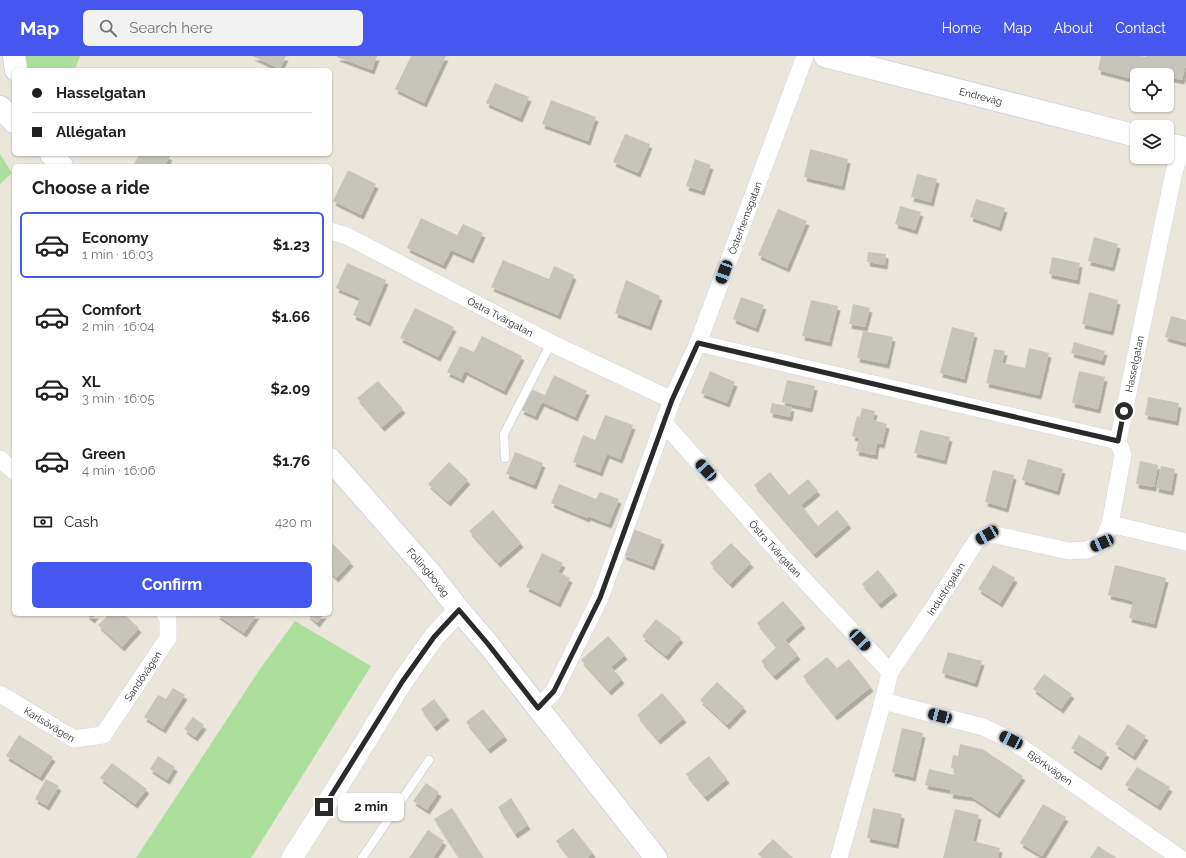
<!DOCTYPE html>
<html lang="en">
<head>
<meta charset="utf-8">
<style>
	body { margin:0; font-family:Raleway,sans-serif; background:#f2f2f2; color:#202124; height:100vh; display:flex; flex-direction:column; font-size:15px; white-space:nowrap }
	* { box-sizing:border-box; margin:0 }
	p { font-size:13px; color:#757577 }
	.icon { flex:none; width:22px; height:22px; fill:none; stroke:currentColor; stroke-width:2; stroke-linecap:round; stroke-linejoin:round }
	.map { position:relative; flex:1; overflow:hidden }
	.panel { position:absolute; left:12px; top:108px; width:320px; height:452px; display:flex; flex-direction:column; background:#fff; border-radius:6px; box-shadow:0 1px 3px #0004 }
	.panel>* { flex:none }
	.top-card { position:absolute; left:12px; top:12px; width:320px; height:88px; border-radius:6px; box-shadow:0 1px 3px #0004; display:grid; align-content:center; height:88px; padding:0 20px; background:#fff }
	.controls { position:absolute; left:1130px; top:12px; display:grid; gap:8px }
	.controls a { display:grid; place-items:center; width:44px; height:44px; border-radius:6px; background:#fff; box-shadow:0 1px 3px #0004; font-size:20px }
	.end { position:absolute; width:18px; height:18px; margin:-9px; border:5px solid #2a2a2a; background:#fff; box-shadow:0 0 0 2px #fff }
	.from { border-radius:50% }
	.bubble { position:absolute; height:28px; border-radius:6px; background:#fff; box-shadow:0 1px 3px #0004; font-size:13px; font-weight:700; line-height:28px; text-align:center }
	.car { position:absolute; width:12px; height:24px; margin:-12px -6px; border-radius:5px; box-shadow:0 0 3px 1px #0007; background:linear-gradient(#222 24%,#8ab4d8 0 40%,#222 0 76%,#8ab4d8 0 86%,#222 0) }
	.top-card b { display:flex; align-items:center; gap:14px; height:38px; font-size:15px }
	.top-card b+b { border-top:1px solid #e0e0e0 }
	.top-card i { width:10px; height:10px; background:#202124 }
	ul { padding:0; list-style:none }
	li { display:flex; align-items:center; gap:12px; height:66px; margin:0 8px 6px; padding:0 12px; border:2px solid transparent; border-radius:6px }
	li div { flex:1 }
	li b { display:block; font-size:15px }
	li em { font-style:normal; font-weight:700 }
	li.on { border-color:#4557ef }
	li>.icon { width:36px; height:36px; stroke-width:1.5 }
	h2 { padding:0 20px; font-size:18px; line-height:48px }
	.pay { display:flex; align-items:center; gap:10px; height:44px; padding:0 20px; font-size:15px }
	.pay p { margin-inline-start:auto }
	.button { display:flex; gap:8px; margin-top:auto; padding:8px 20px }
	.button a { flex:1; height:46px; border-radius:6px; background:#4557ef; color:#fff; font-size:16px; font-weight:700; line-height:46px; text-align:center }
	header { display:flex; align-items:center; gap:24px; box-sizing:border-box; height:56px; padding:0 20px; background:#4557ef; color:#fff }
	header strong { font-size:19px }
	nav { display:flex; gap:22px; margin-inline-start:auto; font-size:14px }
	.search { width:280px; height:36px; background:#f2f2f2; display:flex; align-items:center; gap:10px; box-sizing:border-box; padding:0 14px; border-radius:6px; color:#757577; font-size:15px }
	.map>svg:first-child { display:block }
	.green { fill:#addf9c }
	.building { fill:#c7c4bb; filter:url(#shadow) }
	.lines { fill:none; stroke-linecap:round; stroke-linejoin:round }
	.service-casing { stroke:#d2d4e2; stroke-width:10 }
	.minor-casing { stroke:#d2d4e2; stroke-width:18 }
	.tertiary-casing { stroke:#d2d4e2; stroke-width:22 }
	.secondary-casing { stroke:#d2d4e2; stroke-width:24 }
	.service { stroke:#fff; stroke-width:8 }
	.minor { stroke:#fff; stroke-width:17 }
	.tertiary { stroke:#fff; stroke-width:21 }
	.secondary { stroke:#fff; stroke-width:22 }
	.route { stroke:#2a2a2a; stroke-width:5 }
	.labels { text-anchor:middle; stroke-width:3.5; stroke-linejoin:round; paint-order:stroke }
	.street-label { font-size:10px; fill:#2a2a2a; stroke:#fff }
</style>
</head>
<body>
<header>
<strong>Map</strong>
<div class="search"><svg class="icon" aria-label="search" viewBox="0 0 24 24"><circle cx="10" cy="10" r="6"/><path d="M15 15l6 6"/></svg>Search here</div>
<nav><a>Home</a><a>Map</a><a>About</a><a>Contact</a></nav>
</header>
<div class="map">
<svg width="1186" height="802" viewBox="0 0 1186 802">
	<defs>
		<filter id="shadow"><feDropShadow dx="2.5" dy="4.5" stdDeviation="0" flood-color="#0004"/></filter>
	</defs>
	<rect width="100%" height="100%" fill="#ebe6dc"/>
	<!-- green -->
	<path class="green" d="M21,0h59l-5,14h-51z
		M0,98l12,19 -12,11z
		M295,565l76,45 -120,192h-115l124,-189z"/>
	<!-- building -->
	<path class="building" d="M252,0h34l-6,13z
		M337,0h40l-5,14 -35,-13z
		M411,0h35l-22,47 -29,-14z
		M1101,0h39l6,1v-1h40v8l-4,16 -15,-3v-2h-6l-13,-3 -1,3h-10v5l-39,-10z
		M495,27l34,14 -9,21 -34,-15z
		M551,44l45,17 -8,24 -46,-17z
		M625,78l25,10 -12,29 -25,-11z
		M810,93l38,10 -6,27 -38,-9z
		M139,98h26l5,2 -5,10h-32z
		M695,103l16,6 -9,26 -16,-5z
		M348,114l28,14 -15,31 -28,-14z
		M917,118l20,5 -6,23 -20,-5z
		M976,143l29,9 -6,19 -29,-10z
		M900,150l21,6 -6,18 -20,-6z
		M778,153l29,12 -20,47 -29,-13z
		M421,162l36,17 6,-11 20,9 -12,26 -20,-9 -8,15 -36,-17z
		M1094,181l24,7 -6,23 -24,-6z
		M868,196l18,2 -1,11 -18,-3z
		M1052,201l28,6 -3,17 -28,-6z
		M503,204l46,19 5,-13 20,9 -16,40 -67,-28z
		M347,207l39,17 -18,42 -15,-7 7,-17 -24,-10z
		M626,224l34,16 -11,30 -34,-13z
		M1089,236l29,8 -7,31 -29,-7z
		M741,241l23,8 -8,23 -23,-9z
		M811,244l27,6 -9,36 -27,-6z
		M853,248l17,4 -5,19 -16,-3z
		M415,252l39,19 -16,30 -38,-19z
		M1171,260l15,4v23l-21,-6z
		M952,271l23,6 -11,46 -24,-6z
		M863,275l30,6 -6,27 -30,-6z
		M482,280l40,20 -18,35 -39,-20 -4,8 -14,-7 13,-26 14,6z
		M1074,286l31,9 -3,10 -31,-8z
		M1029,292l20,5 -10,42 -53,-12 8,-34 11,2 -3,12 23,5z
		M710,315l25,11 -8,21 -26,-10z
		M1079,315l26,6 -7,32 -26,-6z
		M554,319l33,16 -12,26 -33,-15 -7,14 -14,-6 10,-21 14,6z
		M787,324l28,6 -5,22 -28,-6z
		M378,325l25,28 -21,18 -25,-29z
		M1148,341l31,6 -3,18 -31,-6z
		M772,347l20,4 -2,10 -20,-4z
		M862,352l13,3 -2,9 14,4 -5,20 -5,-1 -2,12 -19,-4 3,-13 -7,-2 5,-20 3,1z
		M605,359l28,10 -13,34 -13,-5 -7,18 -27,-10 10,-27 12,5z
		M920,374l30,7 -6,23 -30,-7z
		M515,396l28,11 -9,22 -28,-11z
		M1028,403l35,10 -6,22 -35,-11z
		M1140,405l18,4 -4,22 -18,-3z
		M449,406l19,18 -20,22 -20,-18z
		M1161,410l14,3 -4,22 -15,-3z
		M993,414l21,5 -8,33 -21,-6z
		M770,416l19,23 19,-16 10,12 -17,14 17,21 19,-16 12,14 -35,30 -60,-69z
		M559,428l37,15 4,-7 19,7 -10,25 -21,-8 -1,2 -36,-15z
		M493,454l28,33 -23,20 -29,-32z
		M633,473l29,11 -10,26 -29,-11z
		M330,485l21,21 -15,16 -6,-6z
		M731,487l20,20 -21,21 -20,-21z
		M542,497l21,10 -5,9 12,6 -12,25 -32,-16z
		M993,509l22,13 -15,25 -22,-14z
		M1115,509l51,13 -12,46 -25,-6 4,-17 -25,-6z
		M878,514l17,21 -16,13 -17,-20z
		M783,545l20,23 -18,16 13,15 -24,21 -13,-15 16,-14 -20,-24z
		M86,558h11l-5,5z
		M109,558h15l15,14 -17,19 -24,-22z
		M216,558h41l-13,19z
		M307,558h17l-7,9z
		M656,563l25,19 -15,18 -24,-20z
		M608,580l17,19 -14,12 11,12 -13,12 -28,-31z
		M948,596l34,9 -7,22 -33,-10z
		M827,601l10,11 12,-9 22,28 -36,29 -32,-40z
		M1044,618l28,20 -11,15 -28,-20z
		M717,626l27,25 -17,18 -27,-25z
		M173,632l12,7 -22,34 -19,-12 14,-22 8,4z
		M662,637l22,25 -26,22 -21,-25z
		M434,643l13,17 -13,11 -13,-18z
		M483,653l22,27 -17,13 -22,-27z
		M193,661l11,8 -9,12 -11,-8z
		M1128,668l18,12 -13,20 -18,-12z
		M902,672l21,5 -10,44 -21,-5z
		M19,679l34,22 -13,20 -34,-21z
		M1079,679l28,18 -8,13 -28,-18z
		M960,688l21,5v-1l42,28 -26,38 -25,-17 -22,-3 1,-4 -26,-5 4,-16 25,6 1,-6 -4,-1 2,-13 5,1z
		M158,700l17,11 -8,13 -17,-11z
		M709,700l18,23 -22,18 -19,-23z
		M112,707l35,26 -12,15 -35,-26z
		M1137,711l33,20 -12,19 -33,-21z
		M46,723l13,7 -12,20 -12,-7z
		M426,727l13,9 -12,18 -14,-9z
		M511,742l17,27 -13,9 -17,-27z
		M1043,748l23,13 -24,39 -22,-13z
		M452,752l31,49 -1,1h-23l-25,-39z
		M873,752l29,6 -6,30 -29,-6z
		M955,753l24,6 -6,26 27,7 -2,10h-55z
		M573,772l20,25 -6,5h-17l-14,-17z
		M428,774l16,11 -11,17h-24z
		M773,783l20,19h-31l-4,-4z
		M1098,790l19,12h-27z"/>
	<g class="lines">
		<defs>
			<path id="service" d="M505,402l-1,-24 47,-91
				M362,802l67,-98"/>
			<g id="minor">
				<path id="s1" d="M330,175l17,5 204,107 121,57"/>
				<path d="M698,287l420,98"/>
				<path id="s2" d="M664,367l116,131 110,118"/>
				<path d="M0,403l14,12"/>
				<path d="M1110,468l76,18"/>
				<path id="s3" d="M0,638l74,45 29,-4 65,-97v-20l-3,-4"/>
				<path id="s4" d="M883,645l100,26 28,13 169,118"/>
				<path id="s5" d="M538,652l16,-17 46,-93 72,-198 26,-57 107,-287"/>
				<path id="s6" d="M839,802l44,-157 7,-29 44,-65 43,-67 10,-5h9l73,16 18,-1 15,-7 8,-19 13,-69 -5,-14 56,-269 8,-25"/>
			</g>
			<path id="tertiary" d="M292,802l56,-88 54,-88 32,-45 25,-27"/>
			<g id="secondary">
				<path d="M14,0l2,14"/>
				<path id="s7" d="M825,0l312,80"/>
				<path d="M0,51l14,15"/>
				<path d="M1167,88l19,4"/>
				<path d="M51,98l11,12"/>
				<path id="s8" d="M330,403l101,115 28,36 29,34 168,214"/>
			</g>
		</defs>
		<!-- service casing -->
		<use href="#service" class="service-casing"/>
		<!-- minor casing -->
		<use href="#minor" class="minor-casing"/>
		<!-- tertiary casing -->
		<use href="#tertiary" class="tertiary-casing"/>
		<!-- secondary casing -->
		<use href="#secondary" class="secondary-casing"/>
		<!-- service -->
		<use href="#service" class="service"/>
		<!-- minor -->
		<use href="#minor" class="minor"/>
		<!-- tertiary -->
		<use href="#tertiary" class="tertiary"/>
		<!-- secondary -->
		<use href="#secondary" class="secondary"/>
	</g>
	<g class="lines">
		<!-- route -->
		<path class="route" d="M324,751l78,-125 32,-45 25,-27 29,34 50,64 16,-17 46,-93 72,-198 26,-57 420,98 6,-30"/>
	</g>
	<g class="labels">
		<!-- street labels -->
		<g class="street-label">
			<text dy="4" stroke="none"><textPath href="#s7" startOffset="161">Endreväg</textPath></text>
			<text dy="4" stroke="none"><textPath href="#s5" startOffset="534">Österhemsgatan</textPath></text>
			<text dy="4" stroke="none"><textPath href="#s1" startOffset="191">Östra Tvärgatan</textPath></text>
			<text dy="4" stroke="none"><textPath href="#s6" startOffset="665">Hasselgatan</textPath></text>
			<text dy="4" stroke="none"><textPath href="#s2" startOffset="168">Östra Tvärgatan</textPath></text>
			<text dy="4" stroke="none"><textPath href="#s8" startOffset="150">Follingboväg</textPath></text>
			<text dy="4" stroke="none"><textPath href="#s6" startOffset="293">Industrigatan</textPath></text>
			<text dy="4" stroke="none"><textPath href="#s3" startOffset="187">Sandövägen</textPath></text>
			<text dy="4" stroke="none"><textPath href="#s3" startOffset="58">Karlsövägen</textPath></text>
			<text dy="4" stroke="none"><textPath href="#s4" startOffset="182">Björkvägen</textPath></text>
		</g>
	</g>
</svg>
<div class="controls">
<a><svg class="icon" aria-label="locate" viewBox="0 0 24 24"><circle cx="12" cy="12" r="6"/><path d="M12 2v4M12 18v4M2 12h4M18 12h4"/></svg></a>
<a><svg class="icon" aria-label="layers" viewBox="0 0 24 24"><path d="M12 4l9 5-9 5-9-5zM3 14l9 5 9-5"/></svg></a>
</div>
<i class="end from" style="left:1124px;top:355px"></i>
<i class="end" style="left:324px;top:751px"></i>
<div class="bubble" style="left:338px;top:737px;width:66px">2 min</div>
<i class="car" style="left:724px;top:216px;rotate:200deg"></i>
<i class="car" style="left:706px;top:414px;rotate:318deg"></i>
<i class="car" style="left:987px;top:479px;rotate:240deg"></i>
<i class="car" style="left:1102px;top:487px;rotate:246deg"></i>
<i class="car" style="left:860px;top:584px;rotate:137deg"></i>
<i class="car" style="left:940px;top:660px;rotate:285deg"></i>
<i class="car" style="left:1011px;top:684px;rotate:296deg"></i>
<div class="top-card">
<b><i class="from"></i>Hasselgatan</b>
<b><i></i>Allégatan</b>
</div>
<section class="panel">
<h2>Choose a ride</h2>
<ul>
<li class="on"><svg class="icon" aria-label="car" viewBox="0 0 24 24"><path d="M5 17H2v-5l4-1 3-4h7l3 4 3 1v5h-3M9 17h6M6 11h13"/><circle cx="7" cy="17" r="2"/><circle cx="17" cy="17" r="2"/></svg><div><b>Economy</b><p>1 min · 16:03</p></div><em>$1.23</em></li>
<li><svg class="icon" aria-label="car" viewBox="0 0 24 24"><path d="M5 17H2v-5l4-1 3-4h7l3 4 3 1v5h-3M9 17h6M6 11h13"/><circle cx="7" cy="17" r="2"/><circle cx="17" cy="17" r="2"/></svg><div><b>Comfort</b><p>2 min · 16:04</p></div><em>$1.66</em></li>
<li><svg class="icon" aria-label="car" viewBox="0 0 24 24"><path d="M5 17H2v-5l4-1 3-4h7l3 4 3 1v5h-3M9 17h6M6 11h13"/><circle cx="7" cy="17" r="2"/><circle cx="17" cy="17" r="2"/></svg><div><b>XL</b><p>3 min · 16:05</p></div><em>$2.09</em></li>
<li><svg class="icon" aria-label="car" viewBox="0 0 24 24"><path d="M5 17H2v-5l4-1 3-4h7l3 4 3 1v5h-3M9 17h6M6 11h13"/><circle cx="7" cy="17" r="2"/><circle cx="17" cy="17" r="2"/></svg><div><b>Green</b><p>4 min · 16:06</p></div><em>$1.76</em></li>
</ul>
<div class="pay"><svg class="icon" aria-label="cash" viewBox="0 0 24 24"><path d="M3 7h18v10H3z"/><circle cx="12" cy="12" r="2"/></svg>Cash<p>420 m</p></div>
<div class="button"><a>Confirm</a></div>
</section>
</div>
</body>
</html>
